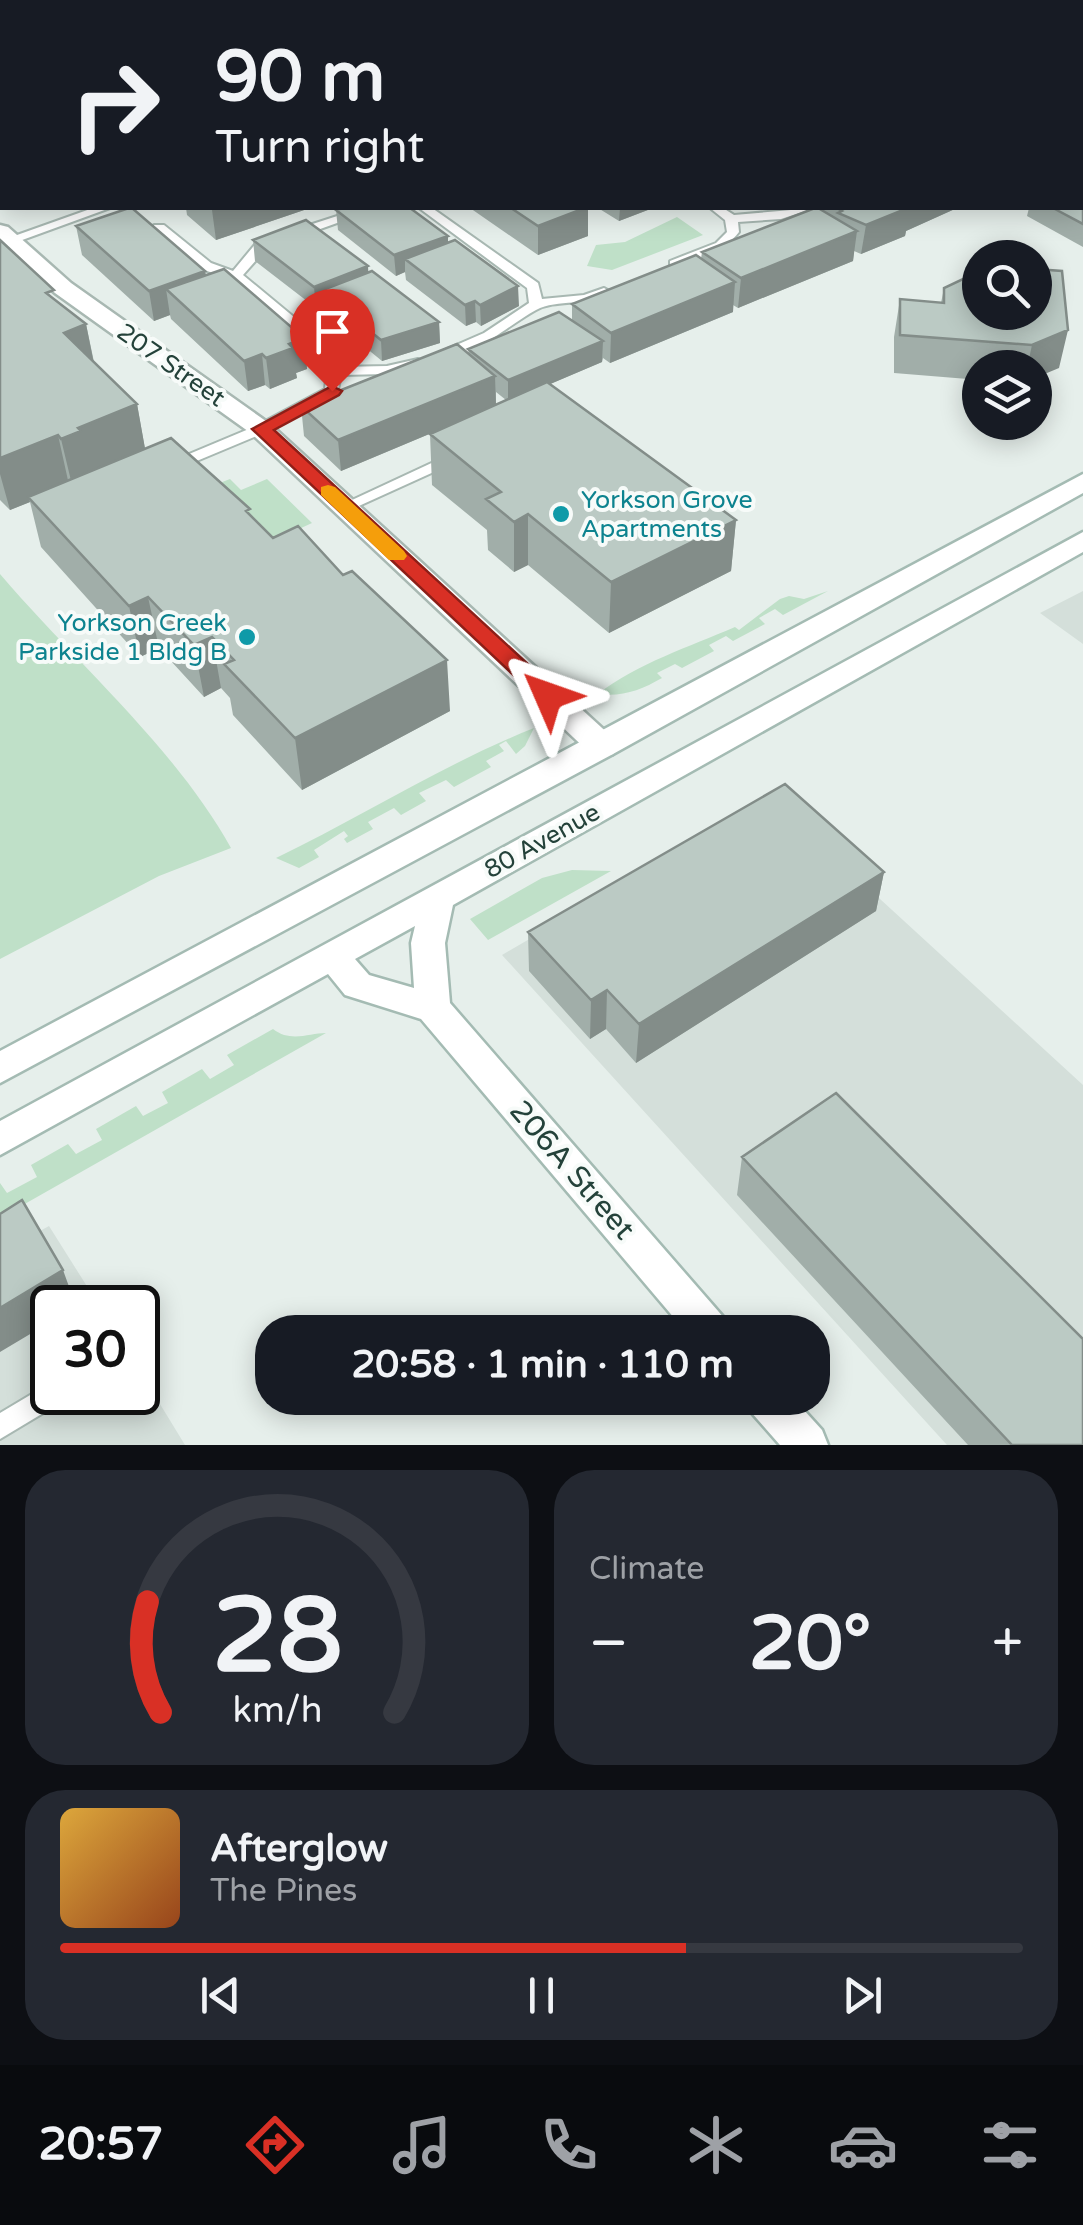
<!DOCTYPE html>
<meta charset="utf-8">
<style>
:root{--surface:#171b24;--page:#242831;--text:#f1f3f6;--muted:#9ea1a6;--line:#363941;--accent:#d93025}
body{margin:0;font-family:"Varela Round",sans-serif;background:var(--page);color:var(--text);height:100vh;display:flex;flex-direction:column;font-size:38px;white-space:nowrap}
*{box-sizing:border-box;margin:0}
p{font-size:32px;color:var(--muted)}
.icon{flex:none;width:55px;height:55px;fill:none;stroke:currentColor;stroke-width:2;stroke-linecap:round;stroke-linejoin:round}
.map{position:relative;height:1445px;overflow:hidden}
.details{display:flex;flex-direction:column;gap:25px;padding:25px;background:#0d0f14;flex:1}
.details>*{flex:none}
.hud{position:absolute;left:0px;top:0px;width:1085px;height:210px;box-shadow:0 5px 25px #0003;background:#171b24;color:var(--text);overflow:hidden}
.fabs{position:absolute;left:962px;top:240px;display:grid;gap:20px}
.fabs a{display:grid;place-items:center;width:90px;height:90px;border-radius:50%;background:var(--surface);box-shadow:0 5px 25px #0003;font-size:50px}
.speed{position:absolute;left:30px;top:1285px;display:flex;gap:20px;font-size:50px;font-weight:700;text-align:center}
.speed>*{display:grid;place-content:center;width:130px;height:130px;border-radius:50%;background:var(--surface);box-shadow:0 5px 25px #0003;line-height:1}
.speed .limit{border:5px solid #111;border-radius:15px;background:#fff;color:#111}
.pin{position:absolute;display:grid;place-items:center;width:85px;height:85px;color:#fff;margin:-102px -42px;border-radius:50% 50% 50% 0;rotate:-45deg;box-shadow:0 0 10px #0007}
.pin .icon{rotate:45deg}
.me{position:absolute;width:110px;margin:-55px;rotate:313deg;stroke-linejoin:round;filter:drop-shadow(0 0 8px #0008)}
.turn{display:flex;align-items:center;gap:35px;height:210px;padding:0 50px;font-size:45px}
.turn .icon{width:130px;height:130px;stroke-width:2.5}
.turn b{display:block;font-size:70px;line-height:85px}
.big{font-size:75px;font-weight:700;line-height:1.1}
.details .widget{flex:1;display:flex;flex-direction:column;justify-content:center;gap:15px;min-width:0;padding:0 35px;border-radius:40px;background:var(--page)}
.details .dial{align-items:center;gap:0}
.dial svg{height:260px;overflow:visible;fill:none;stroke:var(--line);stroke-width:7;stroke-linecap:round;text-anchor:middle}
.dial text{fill:var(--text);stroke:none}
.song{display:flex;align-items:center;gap:30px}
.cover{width:120px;height:120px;border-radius:15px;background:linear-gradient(135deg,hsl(40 70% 55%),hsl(20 70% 35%))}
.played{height:10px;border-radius:5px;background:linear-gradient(90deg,var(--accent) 65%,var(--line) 65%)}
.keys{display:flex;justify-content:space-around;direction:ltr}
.heat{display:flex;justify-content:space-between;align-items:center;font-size:55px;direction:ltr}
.details .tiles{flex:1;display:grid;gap:25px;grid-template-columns:1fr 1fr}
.widget:last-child{grid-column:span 2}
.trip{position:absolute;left:255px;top:1315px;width:575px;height:100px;border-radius:40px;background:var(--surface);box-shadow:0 5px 25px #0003;font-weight:700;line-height:100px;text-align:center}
.tab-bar{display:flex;height:160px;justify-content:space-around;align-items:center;background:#090b0e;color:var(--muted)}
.tab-bar .icon{width:70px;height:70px}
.tab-bar .current{color:var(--accent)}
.tab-bar b{font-size:45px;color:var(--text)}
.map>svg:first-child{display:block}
.built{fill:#d4dfda}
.green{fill:#bfe0c8}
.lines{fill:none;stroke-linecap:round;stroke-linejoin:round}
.lane-casing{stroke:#a8b8b2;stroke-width:4}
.street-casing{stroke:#a8b8b2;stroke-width:5}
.secondary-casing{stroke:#a4bbb3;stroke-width:5}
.lane{fill:#fff;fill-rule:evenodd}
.street{fill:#fff;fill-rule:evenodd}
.secondary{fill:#fff;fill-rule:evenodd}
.wall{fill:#a1aea9;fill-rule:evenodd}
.shaded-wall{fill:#838d89}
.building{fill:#bbcac4;stroke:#838d89;stroke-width:2.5}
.route{fill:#d93025;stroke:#8d1f18;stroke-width:2.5}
.slow{fill:#f59e0b}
.culture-dot{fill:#0f9aa8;stroke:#f7fbf9;stroke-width:4}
.labels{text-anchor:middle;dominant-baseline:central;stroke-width:8;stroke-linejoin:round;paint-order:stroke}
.street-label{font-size:25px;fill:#24423a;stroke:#f7fbf9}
.culture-label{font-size:25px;fill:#0d838f;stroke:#f7fbf9;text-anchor:start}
.near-street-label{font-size:30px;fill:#24423a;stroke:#f7fbf9}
</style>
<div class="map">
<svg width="1083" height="1445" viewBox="0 0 1083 1445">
<rect width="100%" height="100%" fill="#e6efeb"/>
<path class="built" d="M1083,591V644L1040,613Z
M784,811L1083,1085V1445H947L502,955L605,895Z
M49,1226L100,1307L52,1308V1392H138V1368L185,1445H0V1253Z"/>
<path class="green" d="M677,217L703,235L612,270L587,266L596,245L625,242Z
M230,479L241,490L267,479L312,523L299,529L315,543L277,561L207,488Z
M0,574C75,662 175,747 231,848L159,876L0,959Z
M828,591L783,615L775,609L759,618L765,624L733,641L726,636L709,645L714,651L682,668L675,664L657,673L662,678C641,690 623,697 598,694C638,663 689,647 735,627L739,630L780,599L789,596L804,599Z
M534,728L525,746L516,754L506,741L499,745L504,751L486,761L491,767L454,787L446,780L419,793L426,801L401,815L394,808L368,822L373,829L347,843L344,839L348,836L344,831L314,850L319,857L299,868L276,858C363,816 444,764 534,728Z
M572,870L611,871L488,940L470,919L542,878Z
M273,1029C291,1043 309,1033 326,1033L0,1218V1183L7,1193L37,1177L31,1165L68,1144L76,1154L102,1140L96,1129L136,1106L143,1116L168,1103L162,1092L202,1069L210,1079L234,1065L227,1055Z"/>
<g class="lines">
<defs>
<path id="lane" d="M1028,0H1043L1044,2H1030Z
M0,13H2V21H0Z
M1082,20H1083V26H1082Z
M93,208H110L14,243L9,244L3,240Z
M362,208H379L267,248L243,275L318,337L338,367L387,366L418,359L425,363L423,366L387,374L341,375L337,394L266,432L180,468H170L167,465L170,462L256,426L325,389L327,371L308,343L231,279L201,269L154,231V225H164L211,263L233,271L257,242Z
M419,208H432L538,283L542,299L584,295L604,288L611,292C588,308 558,298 536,310C508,325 470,361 438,359V353L484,333L529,303L527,288Z
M710,208H723L734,215L814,208L781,219L738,222L739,232C724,251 695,267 670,267V261L716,243L727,232L725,220Z
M453,453L460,458L458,461L350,510H340L337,507Z
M52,1382V1392H69L65,1400L0,1439V1413Z"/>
<path id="street" d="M0,225L8,227L71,283L270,424L613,738L617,746L613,754L602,757L591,754L252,434L55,293L0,244Z"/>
<path id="secondary" d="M767,0H789L790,2H769Z
M826,0H848L849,2H828Z
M1082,112H1083V125H1082Z
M1082,147H1083V159H1082Z
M1083,474V493L613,754L0,1083V1051Z
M1083,532V552L453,905L445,943L450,1003L725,1319L731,1332H686L421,1019L345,995L328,974L0,1155V1121ZM415,926L411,943L414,988L369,975L355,959Z
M745,1398H793L822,1430L828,1445H780L751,1412Z"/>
</defs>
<use href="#lane" class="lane-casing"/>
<use href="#street" class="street-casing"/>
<use href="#secondary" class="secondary-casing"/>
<use href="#lane" class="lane"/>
<use href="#street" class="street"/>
<use href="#secondary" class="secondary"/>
</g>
<path class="wall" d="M470,0H711V2H462Z
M915,0H1023L1029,2H920Z
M0,20L2,22V171L0,169Z
M1083,186V247L1027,216L1029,208H1082Z
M186,208H310L216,240L187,215Z
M470,208H588V236L538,255Z
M598,208H653L619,221Z
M822,208H957L906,231L905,236L861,254L854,251L853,261L738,308L733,305V312L610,363L603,358L602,362L550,384L736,520L731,571L609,633L528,565L514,572L488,550L487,530L432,485L430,434L446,427L341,471L304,436L301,406L469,354L468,349L572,321V304L701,259L702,252L822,210ZM496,392L506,400L496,405Z
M336,210L448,243L519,306L481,326L476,322L466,326L406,280L405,272L396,276L338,230Z
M76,226L205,271L206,275L304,338L307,369L296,373L297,378L270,389L265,385L248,391L171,319L170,315L154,321L82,255Z
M0,240L56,301L86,324L94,362L137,404L145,449L251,517L450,711L302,790L233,715L230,698L221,688L204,697L159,648L140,657L41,547L30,502L10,510L0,500Z
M253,240L368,266V273L439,322L440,343L382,361L322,312V306L316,308L255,261Z
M944,288L1035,312L1059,368H980V380L894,373V337L900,299L941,303Z
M884,872L876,911L636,1063L606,1029L590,1039L529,971L528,932Z
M742,1157L1083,1445H968L737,1195Z"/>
<path class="shaded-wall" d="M659,0H711V2H652Z
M220,208H310L216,240L212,210Z
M585,208H588V236L538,255V226Z
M620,208H653L619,221Z
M904,208H957L906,231L905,236L861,254L866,225Z
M857,231L853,261L738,308L741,278Z
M448,236V256L405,259V272L396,276L394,255Z
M368,266L369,286L320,291L322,306L316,308L314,287Z
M205,271L210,301L166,289L170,315L154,321L149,291Z
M735,282L733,312L610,363L611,333Z
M518,286L519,306L481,326L480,305Z
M475,301L476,322L466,326L465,305Z
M439,322L440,343L382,361L381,340Z
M86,324L96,374L64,333Z
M1068,330L1059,368L1035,378V368H1027L1032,345Z
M304,338L307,369L296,373L297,378L270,389L266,358L289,344Z
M603,341L602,362L508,402V380Z
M262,354L265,385L248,391L244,361Z
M495,376L496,406L341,471L338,440Z
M137,404L146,454L73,489L61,439L78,428Z
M58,435L69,485L28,497L30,502L10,510L0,474V458Z
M528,514V565L514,572V522Z
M736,520L731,571L609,633L611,582Z
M148,597L159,648L140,657L129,606Z
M212,637L221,688L204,697L194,645Z
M447,660L450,711L302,790L295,738Z
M884,872L876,911L636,1063L639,1024Z
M607,990L606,1029L590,1039L591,1000Z
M63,1270L76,1306L74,1308H52V1321L0,1352V1308Z"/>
<path class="building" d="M52,0H123L127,2H56Z
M470,0H593L597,2H462Z
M638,0H659L652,2H643Z
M978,0H1023L1029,2H972Z
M0,20L2,22V138L0,139Z
M1082,185L1083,186V224L1053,208H1082Z
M129,208H132L205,271L149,291L76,226Z
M343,208H410L448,236L394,255L336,210Z
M511,208H585L538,226Z
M815,208H818L857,231L741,278L702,252Z
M837,208H908L866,225L838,213L842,211Z
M306,220L368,266L314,287L253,240Z
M0,240L54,290L46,293L86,324L64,333L137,404L78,428L81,431L61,439L58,435L0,458Z
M455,240L518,286L480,305L475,301L465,305L405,259Z
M696,255L735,282L611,333L572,304Z
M224,269L304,338L289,344L293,348L266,358L262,354L244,361L166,289Z
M1035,269L1062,271L1068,330L1032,345L900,335V299L944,303V288L963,279L980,280V312H1035Z
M372,271L439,322L381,340L320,291Z
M559,312L603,341L508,380L468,349Z
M457,344L495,376L338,440L301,406Z
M547,382L736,520L611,582L528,514L514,522L486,499L501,492L430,434Z
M171,438L250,509L246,511L273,538L298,526L343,575L352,571L447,660L295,738L224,664L234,660L212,637L194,645L148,597L129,606L28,497Z
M785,784L884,872L639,1024L607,990L591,1000L528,932Z
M836,1093L1083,1339V1445H1012L742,1157Z
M22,1200L63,1270L0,1308V1214Z"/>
<path class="route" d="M332,386L342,391L339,395L274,430L556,690L560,696L556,701H541L252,429Z"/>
<path class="slow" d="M328,485L335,487L404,551L407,556L404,560H389L321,495V487Z"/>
<g class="culture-dot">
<circle cx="561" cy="514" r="10"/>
<circle cx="247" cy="637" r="10"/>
</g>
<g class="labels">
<g class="street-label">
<text transform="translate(171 365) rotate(35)">207 Street</text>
<text transform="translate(542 841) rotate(-29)">80 Avenue</text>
</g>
<g class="culture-label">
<text x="581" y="500">Yorkson Grove<tspan x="581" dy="29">Apartments</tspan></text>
<text x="227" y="623" text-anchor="end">Yorkson Creek<tspan x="227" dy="29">Parkside 1 Bldg B</tspan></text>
</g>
<g class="near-street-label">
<text transform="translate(572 1170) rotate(49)">206A Street</text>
</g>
</g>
</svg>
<div class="fabs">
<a><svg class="icon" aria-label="search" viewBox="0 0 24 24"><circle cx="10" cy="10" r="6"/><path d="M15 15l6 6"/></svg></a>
<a><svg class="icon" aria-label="layers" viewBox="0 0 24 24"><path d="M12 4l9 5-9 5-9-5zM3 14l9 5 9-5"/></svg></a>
</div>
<div class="speed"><div class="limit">30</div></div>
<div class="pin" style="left:332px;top:391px;background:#d93025"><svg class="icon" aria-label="arrive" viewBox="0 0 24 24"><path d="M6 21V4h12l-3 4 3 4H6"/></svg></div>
<svg class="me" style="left:548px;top:696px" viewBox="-20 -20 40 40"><path d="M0-17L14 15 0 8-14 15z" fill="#d93025" stroke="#fff" stroke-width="4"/></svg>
<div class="trip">20:58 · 1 min · 110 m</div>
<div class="hud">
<div class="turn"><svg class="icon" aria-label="right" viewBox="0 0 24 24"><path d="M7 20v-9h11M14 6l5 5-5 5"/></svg><div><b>90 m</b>Turn right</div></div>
</div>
</div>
<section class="details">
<div class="tiles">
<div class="widget dial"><svg viewBox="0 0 100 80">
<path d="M14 69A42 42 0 1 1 86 69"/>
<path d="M14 69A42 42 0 0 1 10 35" stroke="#d93025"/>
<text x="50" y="56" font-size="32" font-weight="700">28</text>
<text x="50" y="72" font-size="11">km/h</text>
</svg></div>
<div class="widget"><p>Climate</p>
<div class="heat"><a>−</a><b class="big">20°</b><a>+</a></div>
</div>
<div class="widget">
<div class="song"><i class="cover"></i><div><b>Afterglow</b><p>The Pines</p></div></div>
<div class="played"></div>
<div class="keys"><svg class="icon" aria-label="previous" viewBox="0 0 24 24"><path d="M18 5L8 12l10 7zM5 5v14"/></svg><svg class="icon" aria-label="pause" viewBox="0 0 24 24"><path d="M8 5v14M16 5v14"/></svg><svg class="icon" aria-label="next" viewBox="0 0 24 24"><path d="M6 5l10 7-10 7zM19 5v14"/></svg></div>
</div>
</div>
</section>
<nav class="tab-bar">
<b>20:57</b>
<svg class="icon current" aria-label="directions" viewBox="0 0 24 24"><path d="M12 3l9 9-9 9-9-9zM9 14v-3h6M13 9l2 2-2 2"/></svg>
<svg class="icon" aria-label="music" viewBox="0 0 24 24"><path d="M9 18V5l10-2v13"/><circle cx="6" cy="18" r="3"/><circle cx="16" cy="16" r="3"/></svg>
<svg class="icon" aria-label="phone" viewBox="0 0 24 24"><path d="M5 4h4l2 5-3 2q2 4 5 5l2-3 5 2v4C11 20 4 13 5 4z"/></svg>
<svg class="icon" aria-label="climate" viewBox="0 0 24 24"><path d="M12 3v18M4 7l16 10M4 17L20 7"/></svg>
<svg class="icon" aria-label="car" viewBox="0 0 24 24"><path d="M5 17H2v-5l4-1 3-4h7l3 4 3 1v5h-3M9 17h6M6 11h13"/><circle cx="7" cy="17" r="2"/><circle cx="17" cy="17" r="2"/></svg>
<svg class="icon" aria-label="filters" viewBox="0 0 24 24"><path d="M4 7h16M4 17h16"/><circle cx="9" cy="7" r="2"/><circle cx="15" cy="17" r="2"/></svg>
</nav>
